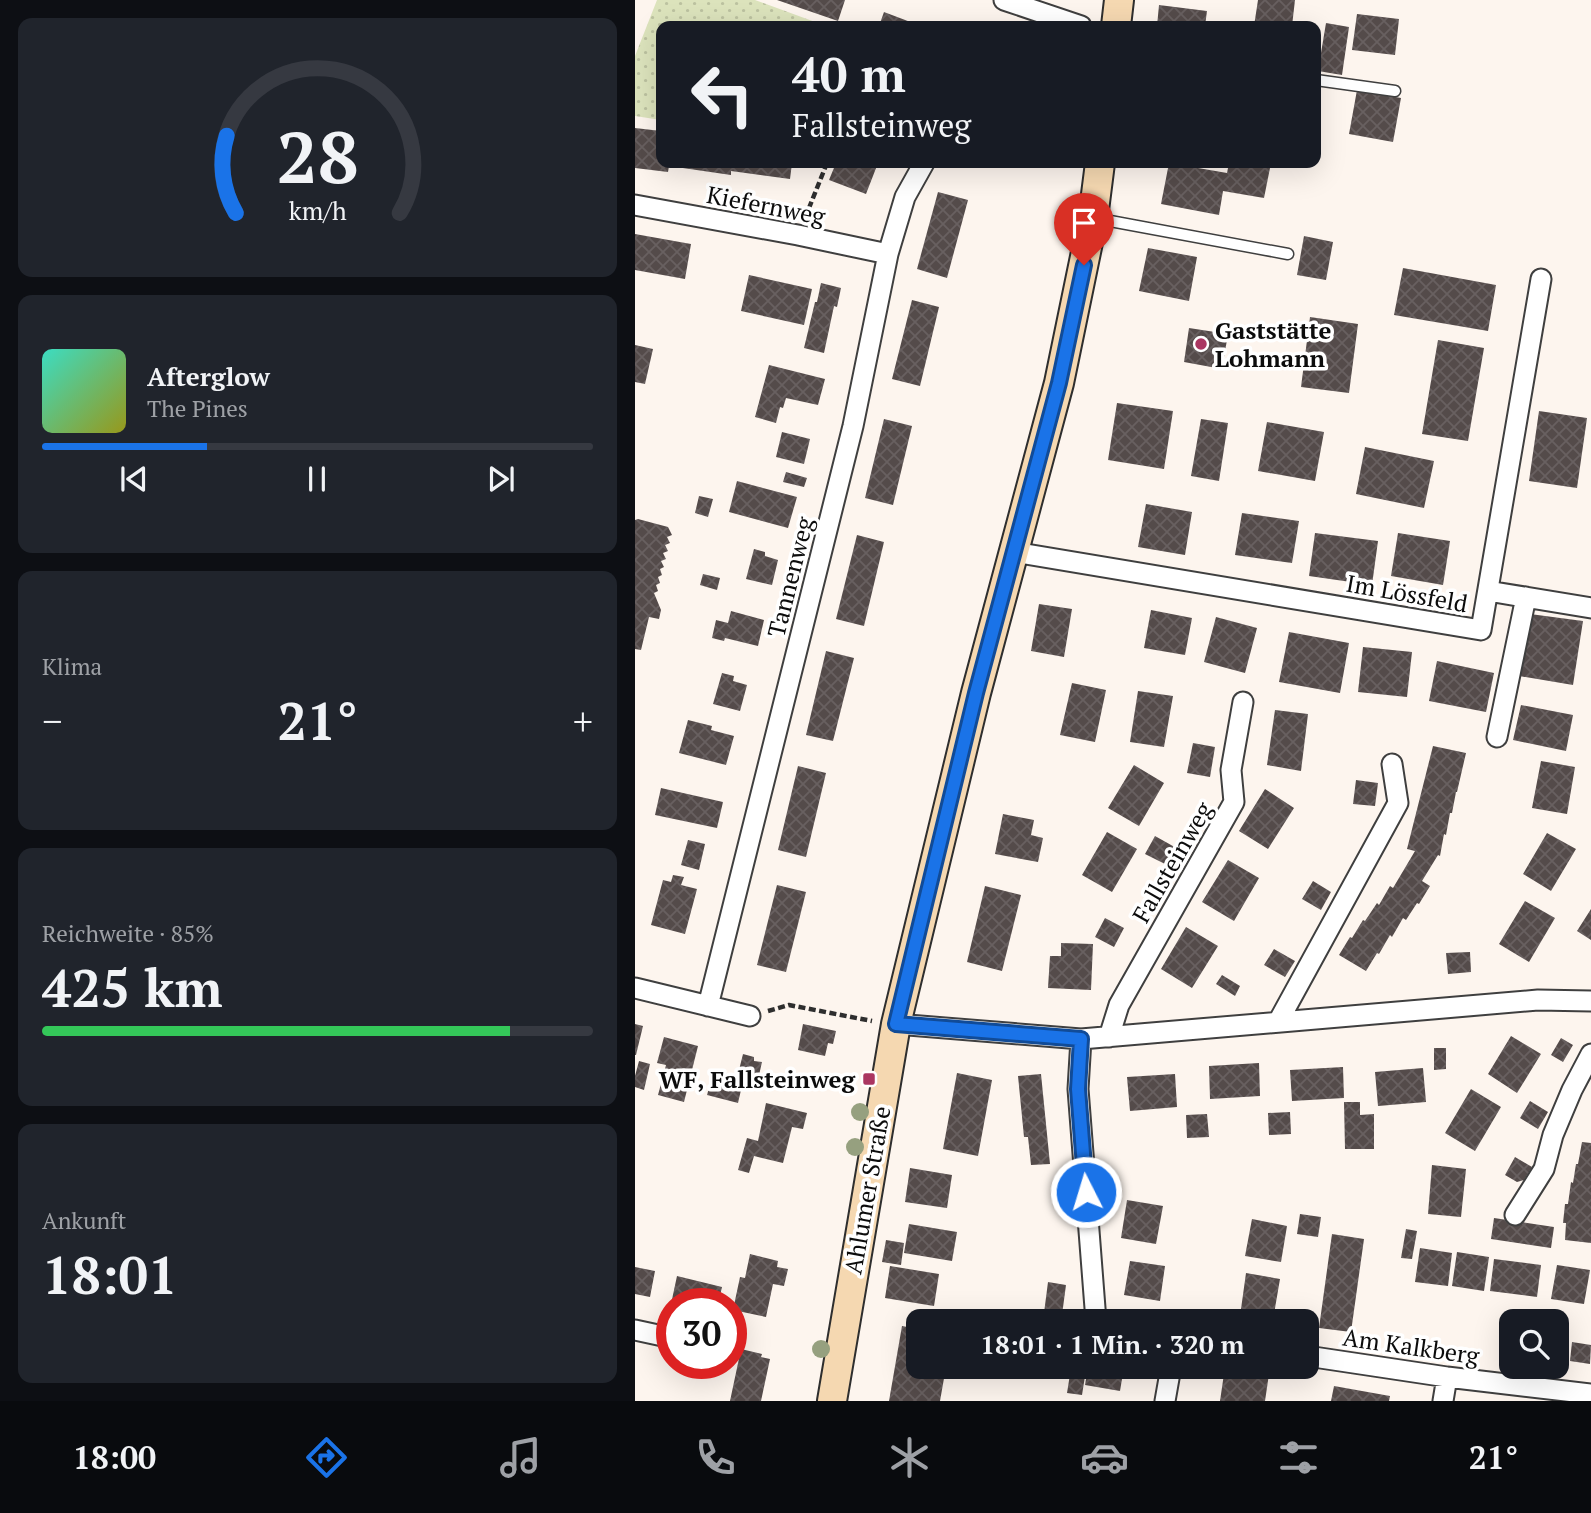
<!DOCTYPE html>
<html lang="de">
<meta charset="utf-8">
<style>
:root{--surface:#171b24;--page:#20242c;--text:#f1f3f6;--muted:#9ea1a6;--line:#363941;--accent:#1a73e8}
body{margin:0;font-family:"PT Serif",serif;background:var(--page);color:var(--text);height:100vh;display:flex;flex-direction:column;font-size:26px;white-space:nowrap}
*{box-sizing:border-box;margin:0}
p{font-size:23px;color:var(--muted)}
.icon{flex:none;width:38px;height:38px;fill:none;stroke:currentColor;stroke-width:2;stroke-linecap:round;stroke-linejoin:round}
.map{position:relative;flex:1;overflow:hidden}
.details{display:flex;flex-direction:column;gap:18px;padding:18px;background:#0d0f14;width:635px}
.details>*{flex:none}
.hud{position:absolute;left:21px;top:21px;width:665px;height:147px;border-radius:14px;box-shadow:0 7px 28px #0002;background:#171b24;color:var(--text);overflow:hidden}
.tools{position:absolute;left:864px;top:1309px;display:grid;gap:14px}
.tools a{display:grid;place-items:center;width:70px;height:70px;border-radius:14px;background:var(--surface);box-shadow:0 7px 28px #0002;font-size:35px}
.speed{position:absolute;left:21px;top:1288px;display:flex;gap:14px;font-size:35px;font-weight:700;text-align:center}
.speed>*{display:grid;place-content:center;width:91px;height:91px;border-radius:50%;background:var(--surface);box-shadow:0 7px 28px #0002;line-height:1}
.speed .limit{border:10px solid #d22;background:#fff;color:#111}
.pin{position:absolute;display:grid;place-items:center;width:60px;height:60px;color:#fff;margin:-72px -30px;border-radius:50% 50% 50% 0;rotate:-45deg;box-shadow:0 0 7px #0007}
.pin .icon{rotate:45deg}
.me{position:absolute;width:77px;margin:-38px;rotate:355deg;stroke-linejoin:round;filter:drop-shadow(0 0 5px #0008)}
.turn{display:flex;align-items:center;gap:24px;height:147px;padding:0 21px;font-size:32px}
.turn .icon{width:91px;height:91px;stroke-width:2.5}
.turn b{display:block;font-size:49px;line-height:60px}
.big{font-size:52px;font-weight:700;line-height:1.1}
.details .card{flex:1;display:flex;flex-direction:column;justify-content:center;gap:10px;min-width:0;padding:0 24px;border-radius:14px;background:var(--page)}
.details .dial{align-items:center;gap:0}
.dial svg{height:182px;overflow:visible;fill:none;stroke:var(--line);stroke-width:7;stroke-linecap:round;text-anchor:middle}
.dial text{fill:var(--text);stroke:none}
.song{display:flex;align-items:center;gap:21px}
.cover{width:84px;height:84px;border-radius:10px;background:linear-gradient(135deg,hsl(170 70% 55%),hsl(60 70% 35%))}
.played{height:7px;border-radius:4px;background:linear-gradient(90deg,var(--accent) 30%,var(--line) 30%)}
.keys{display:flex;justify-content:space-around;direction:ltr}
.heat{display:flex;justify-content:space-between;align-items:center;font-size:38px;direction:ltr}
.charge{height:10px;border-radius:5px;background:linear-gradient(90deg,#34c759 85%,var(--line) 0)}
.trip{position:absolute;left:271px;top:1309px;width:413px;height:70px;border-radius:14px;background:var(--surface);box-shadow:0 7px 28px #0002;font-weight:700;line-height:70px;text-align:center}
.tab-bar{display:flex;height:112px;justify-content:space-around;align-items:center;background:#090b0e;color:var(--muted)}
.tab-bar .icon{width:49px;height:49px}
.tab-bar .selected{color:var(--accent)}
.tab-bar b{font-size:32px;color:var(--text)}
main{display:flex;flex:1;min-height:0}
.map>svg:first-child{display:block}
.grass{fill:url(#grass-dots)}
.building{fill:url(#building-cross-hatch)}
.lines{fill:none;stroke-linecap:round;stroke-linejoin:round}
.lane-casing{stroke:#3f3f3f;stroke-width:13}
.street-casing{stroke:#3f3f3f;stroke-width:23}
.secondary-casing{stroke:#2e2e2e;stroke-width:32}
.path{stroke:#2e2e2e;stroke-width:4.5;stroke-dasharray:7 3.5;stroke-linecap:butt}
.lane{stroke:#fff;stroke-width:10}
.street{stroke:#fff;stroke-width:19}
.secondary{stroke:#f5d8b1;stroke-width:28}
.tree{fill:#96a07f}
.route-casing{stroke:#114b97;stroke-width:18}
.route{stroke:#1a73e8;stroke-width:12}
.poi-dot{fill:#aa3661;stroke:#fff;stroke-width:2.5}
.labels{text-anchor:middle;dominant-baseline:central;stroke-width:7;stroke-linejoin:round;paint-order:stroke}
.street-label{font-size:24px;fill:#0c0c0c;stroke:#fff}
.poi-label{font-size:24px;font-weight:bold;fill:#0c0c0c;stroke:#fff;text-anchor:start}
</style>
<main>
<section class="details">
<div class="card dial"><svg viewBox="0 0 100 80">
<path d="M14 69A42 42 0 1 1 86 69"/>
<path d="M14 69A42 42 0 0 1 10 35" stroke="#1a73e8"/>
<text x="50" y="56" font-size="32" font-weight="700">28</text>
<text x="50" y="72" font-size="11">km/h</text>
</svg></div>
<div class="card">
<div class="song"><i class="cover"></i><div><b>Afterglow</b><p>The Pines</p></div></div>
<div class="played"></div>
<div class="keys"><svg class="icon" aria-label="previous" viewBox="0 0 24 24"><path d="M18 5L8 12l10 7zM5 5v14"/></svg><svg class="icon" aria-label="pause" viewBox="0 0 24 24"><path d="M8 5v14M16 5v14"/></svg><svg class="icon" aria-label="next" viewBox="0 0 24 24"><path d="M6 5l10 7-10 7zM19 5v14"/></svg></div>
</div>
<div class="card"><p>Klima</p>
<div class="heat"><a>−</a><b class="big">21°</b><a>+</a></div>
</div>
<div class="card"><p>Reichweite · 85%</p><b class="big">425 km</b><div class="charge"></div></div>
<div class="card"><p>Ankunft</p><b class="big">18:01</b></div>
</section>
<div class="map">
<svg width="956" height="1401" viewBox="0 0 956 1401">
<defs>
<pattern id="grass-dots" width="8" height="8" patternUnits="userSpaceOnUse" patternTransform="scale(1.75)"><rect width="8" height="8" fill="#dce3bc"/><path d="M2 2h.1M6 6h.1" fill="none" stroke="#bcc2a0" stroke-width="1.8" stroke-linecap="round"/></pattern>
<pattern id="building-cross-hatch" width="8" height="8" patternUnits="userSpaceOnUse" patternTransform="scale(1.75)"><rect width="8" height="8" fill="#544b4a"/><path d="M0 0l8 8M0 8l8-8" fill="none" stroke="#686060"/></pattern>
</defs>
<rect width="100%" height="100%" fill="#fdf5ee"/>
<path class="grass" d="M22,0H120L191,26H26V120L0,116V56Z"/>
<path class="building" d="M142,0H210L203,21Z
M623,0H660L657,26H619Z
M524,5L572,11L570,26H522Z
M249,12L286,26H244Z
M722,14L764,19L760,55L717,50Z
M691,23L714,27L707,75L683,71Z
M722,90L766,98L758,142L714,134Z
M0,128L26,131V163H157L155,179L96,171V175L34,166L33,172L0,168Z
M201,163H243L231,194L194,180Z
M534,163L592,173L594,163H636L629,198L588,191L584,215L526,204Z
M303,192L333,200L312,278L282,269Z
M0,234L56,244L50,279L0,270Z
M669,236L698,242L691,280L662,275Z
M513,248L562,257L554,301L504,291Z
M768,268L861,285L853,331L759,315Z
M114,275L177,289L169,325L106,311Z
M186,283L206,288L202,307L199,306L189,353L169,348L180,302H182Z
M277,300L304,307L285,386L257,379Z
M675,317L723,324L714,393L666,387Z
M554,328L593,334L587,369L549,362Z
M803,340L849,348L833,441L787,434Z
M0,345L18,349L10,384L0,382Z
M134,365L190,379L183,405L151,398L148,408L145,407L141,423L120,417Z
M482,403L538,411L529,469L473,460Z
M904,411L952,418L942,488L894,481Z
M249,419L277,426L258,505L230,498Z
M566,419L593,423L584,481L556,476Z
M632,422L689,432L680,481L623,471Z
M147,432L175,439L169,464L141,457Z
M730,447L799,461L789,508L721,494Z
M151,472L172,478L169,487L148,482Z
M102,481L162,497L153,528L94,512Z
M64,496L78,499L73,517L60,513Z
M511,504L557,512L550,555L503,547Z
M607,513L664,521L657,563L600,555Z
M3,519L33,527L37,535L32,537L35,543L30,545L33,551L28,553L31,559L26,561L29,567L25,569L27,575L23,577L25,583L21,585L23,591L19,593L26,610L24,619L14,617L6,650L0,649V520Z
M680,533L743,541L737,585L674,576Z
M763,533L815,541L808,585L756,576Z
M222,535L249,542L229,626L201,619Z
M119,549L130,552V556L143,560L137,585L111,579Z
M68,574L85,578L82,590L65,585Z
M404,604L437,609L429,657L396,651Z
M516,610L557,618L550,655L509,648Z
M96,611L129,620L123,646L90,638L89,641L77,638L81,620L93,623Z
M895,614L948,621L938,685L884,676Z
M581,617L622,628L610,673L569,662Z
M654,632L714,643L705,693L644,682Z
M728,647L777,652L772,697L723,692Z
M191,651L219,658L198,741L171,735Z
M802,661L859,673L851,712L794,701Z
M87,673L99,676L98,681L112,685L105,711L78,704Z
M437,683L471,690L460,742L425,735Z
M503,691L538,696L529,747L495,742Z
M886,705L938,715L931,751L878,740Z
M640,710L673,714L666,771L632,765Z
M53,720L77,726L76,730L99,736L91,765L44,753Z
M558,743L580,747L575,777L552,773Z
M798,746L831,753L822,792H821L817,813H815L811,835L809,834L805,856L803,855L787,881L795,886L784,904L782,903L771,920L768,918L757,937L755,935L744,954L742,953L731,971L704,955L715,937L717,938L728,920L730,921L742,903L744,905L755,886L758,888L780,851L772,849Z
M906,761L940,767L932,814L897,808Z
M499,765L529,783L504,826L473,808Z
M163,766L191,773L171,857L143,850Z
M721,780L743,783L740,806L718,804Z
M26,788L88,802L82,828L20,815Z
M630,789L659,808L633,849L604,831Z
M368,814L399,820L396,835L408,838L403,862L360,854Z
M472,832L502,849L477,892L447,875Z
M912,833L941,849L916,891L888,874Z
M520,836L545,850L536,867L510,854Z
M53,840L70,844L64,870L46,865Z
M593,860L624,878L599,921L567,902Z
M38,875L49,877L46,885L62,889L50,934L16,925L28,880L36,882Z
M678,881L696,892L686,910L667,899Z
M142,885L171,892L151,972L122,965Z
M350,886L386,895L367,971L332,962Z
M890,901L920,918L894,962L864,944Z
M956,909V940L942,931Z
M470,918L489,928L479,947L460,937Z
M551,927L583,946L557,988L526,969Z
M426,943L458,944L456,990L413,988L415,956H426Z
M639,949L660,961L650,977L629,965Z
M835,952L836,972L813,974L811,953Z
M587,975L605,986L600,996L581,984Z
M0,1024L8,1026L1,1055H0Z
M168,1024L201,1031L198,1044L193,1043L190,1056L163,1050Z
M876,1036L906,1054L882,1093L853,1074Z
M29,1037L63,1046L49,1102L23,1095L31,1065L22,1063Z
M926,1038L938,1045L928,1062L916,1055Z
M799,1048H811V1069L799,1070Z
M108,1054L119,1057V1061L127,1062L122,1084L113,1082L116,1073L104,1070Z
M4,1061L15,1064L9,1090L0,1087V1076Z
M624,1063L625,1096L575,1099L574,1066Z
M708,1067L709,1098L657,1101L655,1070Z
M788,1068L791,1102L743,1106L740,1072Z
M79,1070L109,1077L103,1103L72,1095Z
M322,1073L357,1080L343,1156L308,1149Z
M406,1074L415,1164L396,1165L393,1137H389L383,1076Z
M540,1074L542,1107L495,1111L492,1077Z
M836,1089L866,1107L840,1151L810,1133Z
M895,1101L913,1112L903,1129L885,1118Z
M709,1102H725V1115L739,1114V1149H710Z
M131,1103L172,1113L168,1129L157,1127L148,1163L119,1156L114,1173L103,1170L112,1138L123,1141Z
M655,1112L656,1134L634,1135L633,1113Z
M572,1114L574,1137L552,1138L551,1115Z
M947,1142L956,1143V1243L930,1240L931,1223H928L930,1204H933L936,1182L938,1183L941,1164H943Z
M880,1157L897,1167L889,1180L882,1182L870,1175Z
M797,1165L831,1169L826,1217L793,1214Z
M275,1168L317,1175L312,1208L270,1202Z
M492,1200L528,1206L521,1244L486,1238Z
M665,1214L686,1217L683,1237L662,1234Z
M859,1218L919,1227L916,1248L856,1239Z
M617,1219L652,1226L646,1262L610,1256Z
M274,1224L322,1232L317,1261L269,1253Z
M771,1229L782,1231L777,1259L766,1258Z
M697,1234L729,1239L716,1332L684,1328Z
M251,1240L269,1243L266,1265L247,1262Z
M785,1248L817,1253L813,1286L780,1282Z
M822,1252L854,1257L849,1291L817,1286Z
M115,1254L143,1261L142,1267L153,1269L149,1286L138,1284L131,1317L98,1310L105,1277L110,1278Z
M859,1259L906,1265L902,1297L855,1291Z
M495,1261L530,1266L525,1301L489,1295Z
M922,1265L955,1270L949,1304L916,1299Z
M255,1266L304,1274L299,1306L250,1298Z
M0,1267L20,1271L15,1297L0,1294Z
M611,1273L645,1279L639,1314L606,1309Z
M42,1276L87,1287L83,1304H36Z
M413,1282L431,1285L427,1315L409,1313Z
M267,1326L284,1329V1367H311L305,1401H254Z
M937,1342L956,1345L955,1364L935,1361Z
M106,1349L127,1354L126,1357L135,1359L126,1401H95Z
M372,1367H408L406,1377L372,1372Z
M453,1367H489L485,1391L450,1385Z
M590,1367L634,1374L630,1401H585Z
M436,1368L451,1370L447,1395L432,1393Z
M699,1386L755,1396L754,1401H696Z"/>
<g class="lines">
<defs>
<path id="lane" d="M681,80L760,91
M459,218L653,254"/>
<path id="street" d="M369,0L446,26
M0,205L163,235L253,254
M379,552L846,630L906,279
M853,591L956,608
M862,737L891,597
M0,988L115,1016
M73,1006L218,426L253,254L270,197L289,163
M643,1022L763,803L757,764
M261,1024L446,1039L903,1000L956,1001
M474,1037L484,1005L599,802L596,770L608,702
M446,1039L443,1089L461,1321
M880,1215L909,1169L918,1135L937,1090L956,1054
M0,1330L37,1338
M672,1356L812,1377L956,1394
M530,1401L536,1367
M808,1401L812,1377"/>
<path id="secondary" d="M481,26L484,0
M197,1401L261,1024L341,693L424,383L458,218L465,163"/>
</defs>
<use href="#lane" class="lane-casing"/>
<use href="#street" class="street-casing"/>
<use href="#secondary" class="secondary-casing"/>
<path class="path" d="M170,218L192,163
M133,1011L154,1005L237,1021"/>
<use href="#lane" class="lane"/>
<use href="#street" class="street"/>
<use href="#secondary" class="secondary"/>
</g>
<g class="tree">
<circle cx="225" cy="1112" r="9"/>
<circle cx="220" cy="1147" r="9"/>
<circle cx="186" cy="1349" r="9"/>
</g>
<g class="lines">
<defs>
<path id="route" d="M449,265L424,383L341,693L261,1024L446,1039L443,1089L451,1192"/>
</defs>
<use href="#route" class="route-casing"/>
<use href="#route" class="route"/>
</g>
<g class="poi-dot">
<circle cx="566" cy="344" r="7"/>
<rect x="227" y="1072" width="14" height="14" rx="3.5"/>
</g>
<g class="labels">
<g class="street-label">
<text transform="translate(131 205) rotate(11)">Kiefernweg</text>
<text transform="translate(155 577) rotate(-76)">Tannenweg</text>
<text transform="translate(772 593) rotate(10)">Im Lössfeld</text>
<text transform="translate(537 862) rotate(-60)">Fallsteinweg</text>
<text transform="translate(232 1190) rotate(-80)">Ahlumer Straße</text>
<text transform="translate(776 1346) rotate(8)">Am Kalkberg</text>
</g>
<g class="poi-label">
<text x="580" y="330">Gaststätte<tspan x="580" dy="28">Lohmann</tspan></text>
<text x="220" y="1079" text-anchor="end">WF, Fallsteinweg</text>
</g>
</g>
</svg>
<div class="tools">
<a><svg class="icon" aria-label="search" viewBox="0 0 24 24"><circle cx="10" cy="10" r="6"/><path d="M15 15l6 6"/></svg></a>
</div>
<div class="speed"><div class="limit">30</div></div>
<div class="pin" style="left:449px;top:265px;background:#d93025"><svg class="icon" aria-label="arrive" viewBox="0 0 24 24"><path d="M6 21V4h12l-3 4 3 4H6"/></svg></div>
<svg class="me" style="left:451px;top:1192px" viewBox="-20 -20 40 40"><circle r="17" fill="#1a73e8" stroke="#fff" stroke-width="3"/><path d="M0-11L8 9 0 5-8 9z" fill="#fff"/></svg>
<div class="trip">18:01 · 1 Min. · 320 m</div>
<div class="hud">
<div class="turn"><svg class="icon" aria-label="left" viewBox="0 0 24 24"><path d="M17 20v-9H6M10 6l-5 5 5 5"/></svg><div><b>40 m</b>Fallsteinweg</div></div>
</div>
</div>
</main>
<nav class="tab-bar">
<b>18:00</b>
<svg class="icon selected" aria-label="directions" viewBox="0 0 24 24"><path d="M12 3l9 9-9 9-9-9zM9 14v-3h6M13 9l2 2-2 2"/></svg>
<svg class="icon" aria-label="music" viewBox="0 0 24 24"><path d="M9 18V5l10-2v13"/><circle cx="6" cy="18" r="3"/><circle cx="16" cy="16" r="3"/></svg>
<svg class="icon" aria-label="phone" viewBox="0 0 24 24"><path d="M5 4h4l2 5-3 2q2 4 5 5l2-3 5 2v4C11 20 4 13 5 4z"/></svg>
<svg class="icon" aria-label="climate" viewBox="0 0 24 24"><path d="M12 3v18M4 7l16 10M4 17L20 7"/></svg>
<svg class="icon" aria-label="car" viewBox="0 0 24 24"><path d="M5 17H2v-5l4-1 3-4h7l3 4 3 1v5h-3M9 17h6M6 11h13"/><circle cx="7" cy="17" r="2"/><circle cx="17" cy="17" r="2"/></svg>
<svg class="icon" aria-label="filters" viewBox="0 0 24 24"><path d="M4 7h16M4 17h16"/><circle cx="9" cy="7" r="2"/><circle cx="15" cy="17" r="2"/></svg>
<b>21°</b>
</nav>
